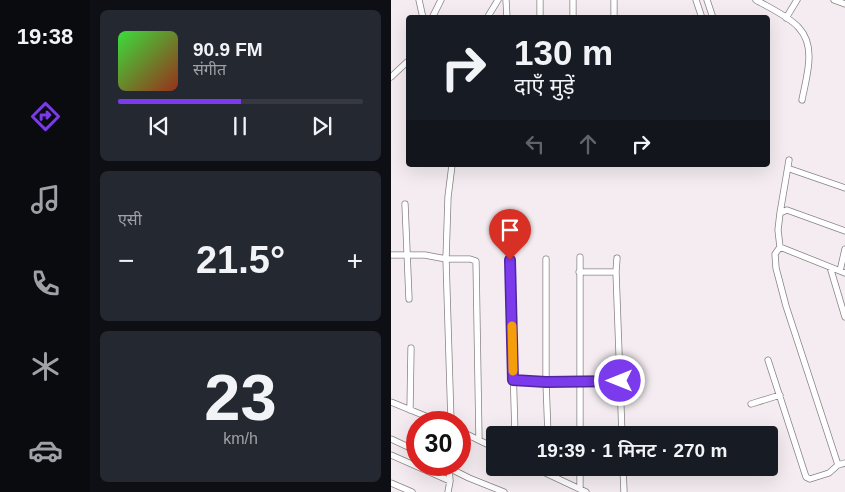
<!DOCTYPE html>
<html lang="hi">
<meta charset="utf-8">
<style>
:root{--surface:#171b24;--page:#242831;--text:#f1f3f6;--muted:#9ea1a6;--line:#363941;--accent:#7c3aed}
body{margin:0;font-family:Helvetica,"Noto Sans Devanagari",sans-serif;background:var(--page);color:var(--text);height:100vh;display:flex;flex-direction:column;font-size:19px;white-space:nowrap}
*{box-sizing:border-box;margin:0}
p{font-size:16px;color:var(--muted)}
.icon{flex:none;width:28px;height:28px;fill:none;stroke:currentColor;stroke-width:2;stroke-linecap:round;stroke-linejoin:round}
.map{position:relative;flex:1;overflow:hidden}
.panel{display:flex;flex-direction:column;gap:10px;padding:10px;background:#0d0f14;width:301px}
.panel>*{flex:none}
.top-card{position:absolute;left:15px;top:15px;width:364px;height:152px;border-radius:5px;box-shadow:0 5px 20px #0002;background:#171b24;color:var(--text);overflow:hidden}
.speed{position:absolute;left:15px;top:411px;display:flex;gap:10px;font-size:25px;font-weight:700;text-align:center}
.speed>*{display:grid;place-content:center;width:65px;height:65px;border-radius:50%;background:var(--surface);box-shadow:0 5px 20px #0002;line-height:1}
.speed .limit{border:8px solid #d22;background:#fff;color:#111}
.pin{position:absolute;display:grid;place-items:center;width:42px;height:42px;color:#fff;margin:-51px -21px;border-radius:50% 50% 50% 0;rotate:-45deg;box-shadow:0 0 5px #0007}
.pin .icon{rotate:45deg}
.me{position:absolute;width:55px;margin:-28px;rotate:270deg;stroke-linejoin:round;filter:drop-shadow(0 0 4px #0008)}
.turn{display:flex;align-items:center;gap:18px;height:105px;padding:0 25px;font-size:22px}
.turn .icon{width:65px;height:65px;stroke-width:2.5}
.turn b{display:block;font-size:35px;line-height:42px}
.lanes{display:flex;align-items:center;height:48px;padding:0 25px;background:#0003;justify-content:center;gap:25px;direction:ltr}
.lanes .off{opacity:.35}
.big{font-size:38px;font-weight:600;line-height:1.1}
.panel .widget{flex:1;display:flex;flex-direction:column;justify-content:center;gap:8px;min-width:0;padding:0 18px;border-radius:8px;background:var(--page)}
.panel .dial{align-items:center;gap:0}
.dial b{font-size:65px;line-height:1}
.song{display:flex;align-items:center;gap:15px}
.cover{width:60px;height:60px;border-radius:8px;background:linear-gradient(135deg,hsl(120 70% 55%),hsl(10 70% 35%))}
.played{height:5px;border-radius:2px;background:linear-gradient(90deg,var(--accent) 50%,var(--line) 50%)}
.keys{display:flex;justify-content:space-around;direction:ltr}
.heat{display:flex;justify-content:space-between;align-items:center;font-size:28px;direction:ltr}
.trip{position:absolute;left:95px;top:426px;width:292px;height:50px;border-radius:5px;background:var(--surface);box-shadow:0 5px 20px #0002;font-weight:600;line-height:50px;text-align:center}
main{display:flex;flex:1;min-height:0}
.tabs{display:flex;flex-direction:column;width:90px;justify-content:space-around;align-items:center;background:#090b0e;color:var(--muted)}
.tabs .icon{width:35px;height:35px}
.tabs .selected{color:var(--accent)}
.tabs b{font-size:22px;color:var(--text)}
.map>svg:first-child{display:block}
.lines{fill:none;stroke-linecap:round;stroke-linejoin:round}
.minor-casing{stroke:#888285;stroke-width:7}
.minor{stroke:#fff;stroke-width:5.5}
.route-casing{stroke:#51269a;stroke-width:12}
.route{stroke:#7c3aed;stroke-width:9}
.slow{stroke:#f59e0b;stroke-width:9}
</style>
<main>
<nav class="tabs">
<b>19:38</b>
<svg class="icon selected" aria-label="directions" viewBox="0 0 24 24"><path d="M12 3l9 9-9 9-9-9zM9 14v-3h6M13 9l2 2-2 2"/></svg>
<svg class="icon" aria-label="music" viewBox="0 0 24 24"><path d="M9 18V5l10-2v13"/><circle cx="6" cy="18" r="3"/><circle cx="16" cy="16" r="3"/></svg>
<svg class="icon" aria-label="phone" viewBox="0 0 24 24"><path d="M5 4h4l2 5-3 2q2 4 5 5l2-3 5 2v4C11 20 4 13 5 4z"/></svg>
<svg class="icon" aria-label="climate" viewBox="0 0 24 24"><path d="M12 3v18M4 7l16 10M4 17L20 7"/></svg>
<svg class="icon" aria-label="car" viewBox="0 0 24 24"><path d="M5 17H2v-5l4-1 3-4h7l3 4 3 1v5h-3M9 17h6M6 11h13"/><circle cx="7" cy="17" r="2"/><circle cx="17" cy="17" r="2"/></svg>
</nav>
<section class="panel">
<div class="widget">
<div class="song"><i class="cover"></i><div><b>90.9 FM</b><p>संगीत</p></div></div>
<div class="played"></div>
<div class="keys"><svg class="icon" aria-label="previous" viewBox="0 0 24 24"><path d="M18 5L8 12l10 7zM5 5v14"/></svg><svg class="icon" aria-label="pause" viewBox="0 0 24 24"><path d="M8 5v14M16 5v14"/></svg><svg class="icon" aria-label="next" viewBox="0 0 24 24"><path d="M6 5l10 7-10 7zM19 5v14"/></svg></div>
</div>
<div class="widget"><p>एसी</p>
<div class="heat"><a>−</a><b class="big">21.5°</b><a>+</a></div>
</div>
<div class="widget dial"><b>23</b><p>km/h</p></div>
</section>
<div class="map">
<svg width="454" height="492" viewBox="0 0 454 492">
<rect width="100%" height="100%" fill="#f4ecf0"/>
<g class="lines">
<defs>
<path id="minor" d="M28,0L32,18
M115,0L116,18
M149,0V18
M182,0V18
M305,0L311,18
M316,0L322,18
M365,0C377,7 399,17 408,28C426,47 415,78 411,100
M443,0L454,4
M41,18L50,0
M96,18L107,0
M223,18V0
M395,18L406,0
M0,77L16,62L18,63
M398,160L389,213L396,210L454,231
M399,169L454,188
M14,204L18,299
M389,213L387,230L389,247L384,254L385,268L395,306L447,465L454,463
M389,247L454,273
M0,255H34L55,259H79L85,261L88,440
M226,258L225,272L231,435
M155,259V382L157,435
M119,260L124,435
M439,267L454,317
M449,271L454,249
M188,272H225
M377,360L415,477L419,479L438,473L447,465
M122,380L155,382L229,381
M0,402L49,422
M360,404L389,395
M19,410L20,348
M60,422L55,259L57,197L61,165
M69,431L104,448
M189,435V257
M0,439L26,451
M0,455L59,481
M54,465L58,468L59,481L57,492
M58,468L78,478L113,492
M144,468L195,492
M189,468V489
M232,468L233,492
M0,483L21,492"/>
</defs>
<use href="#minor" class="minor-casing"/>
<use href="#minor" class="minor"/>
</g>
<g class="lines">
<defs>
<path id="route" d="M119,260L122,380L155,382L229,381"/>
</defs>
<use href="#route" class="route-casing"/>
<use href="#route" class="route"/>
<path class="slow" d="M121,326L122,371"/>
</g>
</svg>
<div class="speed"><div class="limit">30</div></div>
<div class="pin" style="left:119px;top:260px;background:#d93025"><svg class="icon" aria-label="arrive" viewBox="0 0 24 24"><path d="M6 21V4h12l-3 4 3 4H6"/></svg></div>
<svg class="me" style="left:229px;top:381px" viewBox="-20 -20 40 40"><circle r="17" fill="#7c3aed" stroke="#fff" stroke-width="3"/><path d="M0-11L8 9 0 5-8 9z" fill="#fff"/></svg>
<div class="trip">19:39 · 1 मिनट · 270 m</div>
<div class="top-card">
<div class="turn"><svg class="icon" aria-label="right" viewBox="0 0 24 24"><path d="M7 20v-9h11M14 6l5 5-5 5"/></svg><div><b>130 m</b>दाएँ मुड़ें</div></div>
<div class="lanes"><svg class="icon off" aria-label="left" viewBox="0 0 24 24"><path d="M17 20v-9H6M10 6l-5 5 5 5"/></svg><svg class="icon off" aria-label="ahead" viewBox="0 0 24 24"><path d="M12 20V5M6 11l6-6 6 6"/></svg><svg class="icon" aria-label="right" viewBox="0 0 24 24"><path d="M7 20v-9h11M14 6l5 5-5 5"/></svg></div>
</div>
</div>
</main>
